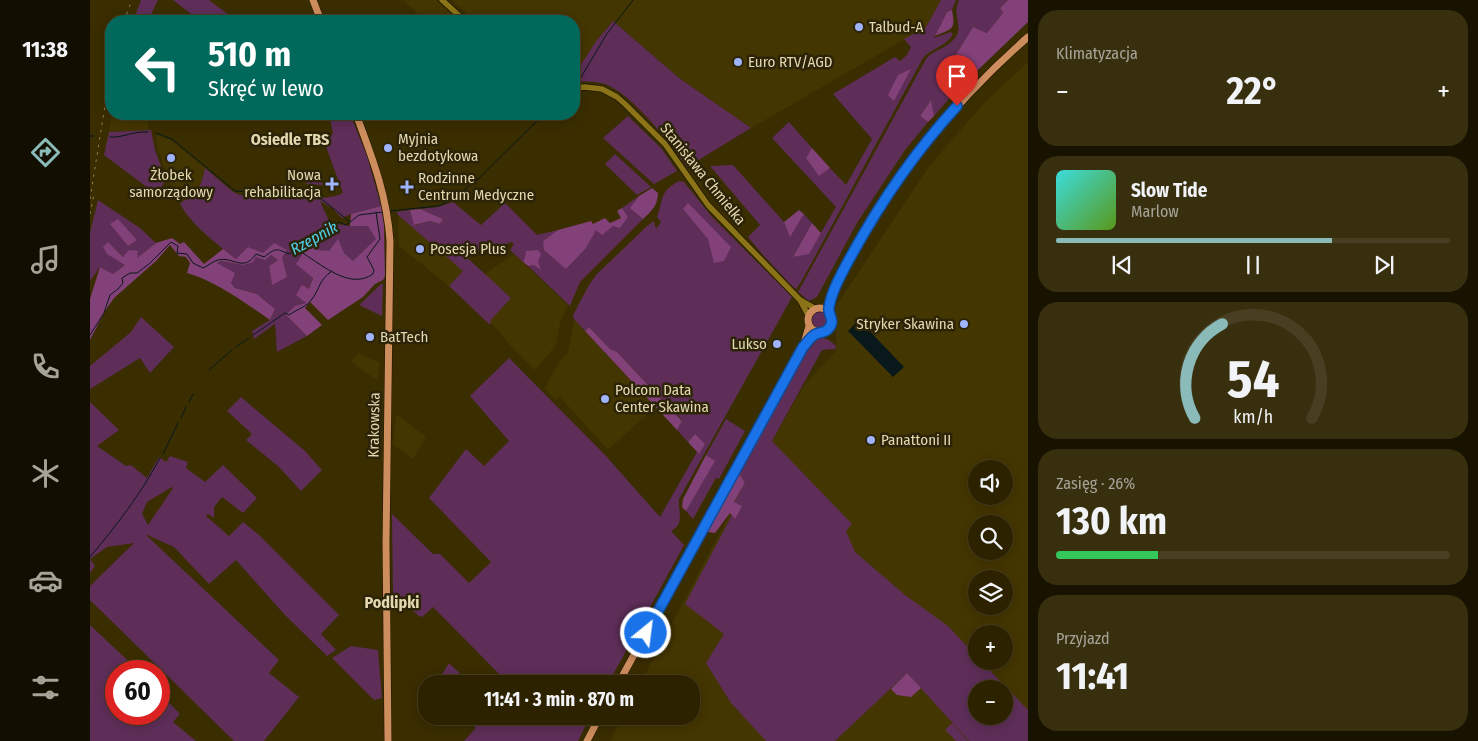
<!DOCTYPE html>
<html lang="pl">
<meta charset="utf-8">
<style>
:root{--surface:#2c2200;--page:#382f0f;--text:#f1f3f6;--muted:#a6a499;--line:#483f22;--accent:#8bbbb9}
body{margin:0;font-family:"Fira Sans Condensed",sans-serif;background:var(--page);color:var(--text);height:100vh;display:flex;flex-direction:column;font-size:19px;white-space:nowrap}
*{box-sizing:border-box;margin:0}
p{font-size:16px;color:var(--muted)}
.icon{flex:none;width:28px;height:28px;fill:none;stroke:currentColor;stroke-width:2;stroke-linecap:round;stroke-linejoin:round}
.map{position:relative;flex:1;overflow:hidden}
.side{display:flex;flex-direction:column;gap:10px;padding:10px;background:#181300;width:450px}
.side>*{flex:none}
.banner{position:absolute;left:15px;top:15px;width:475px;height:105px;border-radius:20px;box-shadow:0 2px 12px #0003,0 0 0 1px var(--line);background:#00695c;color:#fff;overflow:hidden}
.tools{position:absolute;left:878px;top:460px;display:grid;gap:10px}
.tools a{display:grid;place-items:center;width:45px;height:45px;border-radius:50%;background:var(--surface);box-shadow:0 2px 12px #0003,0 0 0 1px var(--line);font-size:25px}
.speed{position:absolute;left:15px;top:660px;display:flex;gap:10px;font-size:25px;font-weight:700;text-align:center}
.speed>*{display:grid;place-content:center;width:65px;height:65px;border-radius:50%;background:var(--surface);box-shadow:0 2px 12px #0003,0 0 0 1px var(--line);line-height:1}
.speed .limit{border:8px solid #d22;background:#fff;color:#111}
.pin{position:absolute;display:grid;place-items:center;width:42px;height:42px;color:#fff;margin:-51px -21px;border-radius:50% 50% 50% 0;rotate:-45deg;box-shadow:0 0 5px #0007}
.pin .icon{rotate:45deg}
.me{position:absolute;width:55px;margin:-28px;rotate:29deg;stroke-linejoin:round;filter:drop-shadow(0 0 4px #0008)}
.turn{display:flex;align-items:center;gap:18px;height:105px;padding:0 20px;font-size:22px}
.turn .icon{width:65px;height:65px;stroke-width:2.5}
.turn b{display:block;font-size:35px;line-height:42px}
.big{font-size:38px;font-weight:700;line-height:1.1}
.side .card{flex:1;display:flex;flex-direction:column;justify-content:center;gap:8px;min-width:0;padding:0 18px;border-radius:20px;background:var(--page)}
.side .dial{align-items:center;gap:0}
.dial svg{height:130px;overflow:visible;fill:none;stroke:var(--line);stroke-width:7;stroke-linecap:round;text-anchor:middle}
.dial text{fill:var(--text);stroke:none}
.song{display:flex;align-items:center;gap:15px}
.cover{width:60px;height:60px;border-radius:8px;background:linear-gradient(135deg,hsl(180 70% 55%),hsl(90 70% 35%))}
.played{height:5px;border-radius:2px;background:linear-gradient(90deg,var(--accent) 70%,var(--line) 70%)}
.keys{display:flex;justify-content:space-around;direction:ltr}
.heat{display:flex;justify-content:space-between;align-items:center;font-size:28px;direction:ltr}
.charge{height:8px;border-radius:4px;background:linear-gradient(90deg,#34c759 26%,var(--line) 0)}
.trip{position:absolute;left:328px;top:675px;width:282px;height:50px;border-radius:20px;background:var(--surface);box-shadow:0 2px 12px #0003,0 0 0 1px var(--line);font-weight:700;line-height:50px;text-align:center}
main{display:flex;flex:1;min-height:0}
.dock{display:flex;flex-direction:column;width:90px;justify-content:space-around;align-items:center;background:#120e00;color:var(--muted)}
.dock .icon{width:35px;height:35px}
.dock .on{color:var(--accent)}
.dock b{font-size:22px;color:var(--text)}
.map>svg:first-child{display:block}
.built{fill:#443600;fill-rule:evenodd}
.green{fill:#5e2e58;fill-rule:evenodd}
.forest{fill:#824178}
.water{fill:#08181b}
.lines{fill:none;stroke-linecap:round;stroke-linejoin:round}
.stream{stroke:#08181b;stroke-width:1}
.minor-casing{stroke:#1e1600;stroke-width:7}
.major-casing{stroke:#1e1600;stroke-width:8}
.minor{stroke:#8b7317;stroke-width:5.5}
.major{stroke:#ce8d5d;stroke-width:7}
.rail{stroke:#908359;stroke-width:1;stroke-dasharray:2.5 5;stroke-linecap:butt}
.route-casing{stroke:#114b97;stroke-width:12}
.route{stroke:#1a73e8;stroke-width:9}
.poi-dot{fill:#a0b3fd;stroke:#2c2409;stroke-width:2}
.labels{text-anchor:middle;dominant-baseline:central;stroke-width:5;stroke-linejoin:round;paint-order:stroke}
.poi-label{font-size:15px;fill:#e4d8b0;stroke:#2c2409;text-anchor:start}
.street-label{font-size:15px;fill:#e4d8b0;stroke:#2c2409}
.neighbourhood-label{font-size:16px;font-weight:bold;fill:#e4d8b0;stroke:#2c2409}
.water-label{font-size:16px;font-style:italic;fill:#50d1ea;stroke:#2c2409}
</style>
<main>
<nav class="dock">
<b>11:38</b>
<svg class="icon on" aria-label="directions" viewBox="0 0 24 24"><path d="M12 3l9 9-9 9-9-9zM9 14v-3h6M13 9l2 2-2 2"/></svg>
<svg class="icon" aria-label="music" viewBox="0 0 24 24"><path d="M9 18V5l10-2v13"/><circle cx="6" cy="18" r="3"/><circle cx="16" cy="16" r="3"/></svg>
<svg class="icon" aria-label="phone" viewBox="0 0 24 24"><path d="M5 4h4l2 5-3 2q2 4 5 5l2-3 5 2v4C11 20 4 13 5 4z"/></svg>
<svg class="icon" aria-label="climate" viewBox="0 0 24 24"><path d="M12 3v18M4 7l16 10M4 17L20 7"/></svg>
<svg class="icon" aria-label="car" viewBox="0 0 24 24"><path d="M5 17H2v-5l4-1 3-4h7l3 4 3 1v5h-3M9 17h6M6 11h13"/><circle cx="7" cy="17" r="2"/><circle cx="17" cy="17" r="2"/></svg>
<svg class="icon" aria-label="filters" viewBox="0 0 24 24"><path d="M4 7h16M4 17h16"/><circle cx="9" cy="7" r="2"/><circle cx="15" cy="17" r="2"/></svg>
</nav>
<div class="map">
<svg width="938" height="741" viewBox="0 0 938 741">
<rect width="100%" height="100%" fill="#3a2d00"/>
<path class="built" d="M313,0H346L369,21H336Z
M362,0H851L836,27L661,128L589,78L523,21L507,40L484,75V21H385Z
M186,13L194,20L214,13L217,21H184L177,16Z
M938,62V741H520L533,716H601V684H550L645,504L715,384L746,351V306L840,165L896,101ZM886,469H914V496H886ZM886,524H914V551H886ZM886,579H914V606H886ZM886,634H914V661H886ZM886,689H914V716H886Z
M22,114H56L59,130L19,132Z
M66,135L80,140L115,168L112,183L100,198L90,203L78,178L68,149Z
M308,215L374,271L359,286L309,246Z
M424,254L478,305L470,323L466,345L445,370L418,343L400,321L395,274Z
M484,319L565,407L518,450L470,397L466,400L454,388L458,385L457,383L471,359L478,353Z
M268,353L290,363L287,380L261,362Z
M306,414L336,437L323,459L303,445Z"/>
<path class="green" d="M51,0H68L58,21H43Z
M83,0H119L147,21H103L105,17Z
M851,0H866L862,10L857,12L844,38L861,32L863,34C857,46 842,48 833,58L711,282L706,289L703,287L673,255L658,237L670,225L620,166L643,165L694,222L700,236L714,214L722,223L703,257L719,253L746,207L682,138L699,122L722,148L716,158L729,175L740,168L756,185L782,139L743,94L805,57L810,61L817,55L821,47L814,39L836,27Z
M869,0H918L910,8L913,13L897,33L883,27L849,82L864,93L844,116L841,100L830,116L838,122L815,150L767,223L727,297L719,301L708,292L836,59C844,49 860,48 867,35C872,24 862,14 869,0Z
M523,21L589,78L661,128L597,167C581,144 541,93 515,84C505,81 494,81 484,82V75L507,40Z
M239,114H260L277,156L291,206L261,214L252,218L242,208L230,201L240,223L260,226H279L287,239L263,262L254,253L227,250L212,255L223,277L219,289L217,303L196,315L217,336L187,352L185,324L164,339L162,331L180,320L185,309L167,294L145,288L127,264L131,261L153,265L166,257L181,255L188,260L179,266L182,285L192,258L197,250L146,259C130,247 97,221 90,203C106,195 112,186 115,168L143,192L150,195C176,196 232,204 253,193L235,144L243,133Z
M538,116L571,148L587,171L564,184L513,138Z
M61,130L65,150L76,180L66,194L14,155L19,132Z
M525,154L561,187L547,195L515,164Z
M227,170L233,185L216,184L217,175Z
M589,181L594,182L622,217L702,297L589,499C588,512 595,524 581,531L594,545L518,684H419L343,607L332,617L329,616L303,593L302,514L343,554H350L379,583L401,562L339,498L376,449L394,466L419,441L380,396L419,358L515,455L570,517L607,452L609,454L605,434L598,442L587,430L592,420L527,352L520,349L499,327L495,331L484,319L483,315L499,285L506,275L557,226L564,221L566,229L571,222L567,217C574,198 569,192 589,181Z
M549,196L541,208L553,219L490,282L480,306L438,266L444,265L451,269L436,258L433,262L420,250L424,244L421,242L416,244L372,253L421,298L400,321L402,324L398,323L359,286L373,271L308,215L307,212L320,210L325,225L340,221L350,224L353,219L330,209L348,207L363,202L391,225L415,203L447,235L468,230L453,241L496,248L506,229L523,226L538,217L532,208Z
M8,200L50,228L66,243L46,259L48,252L33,257L19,243L35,265L23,274L10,267L0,281V233ZM28,220L47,240L38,246L21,224Z
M291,284H293L292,316L269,305Z
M721 320a9 9 0 1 1 18 0a9 9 0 1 1-18 0Z
M51,317L84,347L60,373L50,358L0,389V366L41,332Z
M729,338C737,337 740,341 746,346L745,349L732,350L682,441L762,524L756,531L765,552L815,595L858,626L886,656V661H891L938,710V741H879L817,673L745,741H676L641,703L616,663L634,634L595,604L642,515L645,518L651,505L644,503L655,483L649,473L698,383L718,350ZM886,689H914V716H886Z
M151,397L215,451L232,470L211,491L189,467L156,440L162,434L137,411Z
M0,402L29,430L7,446L36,466L41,465L57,478L69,457L76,462L80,456L98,462L96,468L115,482L133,465L167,498L153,513L132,497L124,507V518L118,514L116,516L139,536L153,522L169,535L249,615L231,634L246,650L237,656L194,614L146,560L119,584L84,547L55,534L189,660L179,673L209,697L174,741H144L0,600V586L44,543L17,547L0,559L5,566L0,573ZM82,487L83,488L58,525L52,514L57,502Z
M636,419L655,431L629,479L626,478L603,519L596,511L624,461L616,455Z
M0,625L49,671H26V714H69V692L90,714L83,722L106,741H0Z
M261,646L288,650L292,698L284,700L242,658Z
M359,663L381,684H346Z
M374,716H500L488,741H374L386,728Z
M862,723L878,741H866L855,730Z"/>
<path class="forest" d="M918,0H938V22L864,93L849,82L883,27L897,33L913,13L910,8Z
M862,10C866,31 862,28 845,36L857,12Z
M821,69L804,101L798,95L808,75Z
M841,100L844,116L838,122L830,116Z
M722,148L740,168L729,176L716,158Z
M562,188L568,193C568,205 561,212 553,219L540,208L549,196Z
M598,203L641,247L634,261L624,263L618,239L593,209Z
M291,206L294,226L295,276L293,280L285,284L273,297L238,320L220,302L215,308L232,325L217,336L196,315L205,306L216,303L206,295L212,285L219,289L223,278L206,264L212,255L207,246L221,240L227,250L239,251L248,239L254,253L263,261L286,239L278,226H260L261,214Z
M532,208L538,217L530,228L523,226L512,235L506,230L496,248L476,269L454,250L453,241L468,230L501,221L503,224L515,218L520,223L531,218L527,211Z
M330,209L353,219L350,224L340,221L324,225L320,210Z
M709,210L714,214L700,237L694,222Z
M28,219L47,240L38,246L20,224Z
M722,223L731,233L719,254L703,257Z
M82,238L90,244L94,242L114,264L133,249L146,259L158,247L173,253L184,243L197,250L192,258L197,277L182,285L179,266L188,260L181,255L175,260L166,257L163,262L153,265L131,261L127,263L145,273L141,283L145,288L167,294L185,309L180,320C157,304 124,280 97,273L100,263L96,257L89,256L80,245L66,261L24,298L15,311L0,340V299L10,267L23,274L35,265L17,254L13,247L18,242L33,257L39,250L48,251L47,258L66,243Z
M448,250L451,254L448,262L451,270L444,265L438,266L433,262L435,258L436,251Z
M499,327L520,349L527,352L592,421L587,430L495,331Z
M605,434L615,444L609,454L598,442Z
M616,455L625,461L596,511L592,507L593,499Z
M649,473L655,483L644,502L652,506L645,519L640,513L625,533L617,532Z
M817,673L831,688L821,697L807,695L801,689Z"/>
<path class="water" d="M769,320L814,367L803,377L758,331Z"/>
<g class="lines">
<path class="stream" d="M484,84L490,79L516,35L543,0
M66,133L82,139L145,191L229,197L259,221
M0,136H4
M20,137C33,138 43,131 58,132
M300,211L348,206L356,203L386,181L454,114
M208,250C230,263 259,291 283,274L284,270L277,257L290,239L286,212
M0,335L14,313L20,295L28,289L33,283L32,278L40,273H47L59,264L81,242L88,246L87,253L97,254L103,263L113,268C118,266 123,261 128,260C143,256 153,273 166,254L174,257C186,248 186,248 199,254L217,242H224L249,222L256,225L269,215L293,212
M163,335L195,313L199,315C207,309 217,307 222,299C231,287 228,281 242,271
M146,347L159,338
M119,370L142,350
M99,402L103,394
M91,418L96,407
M73,454L88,423
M0,557C26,526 51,494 70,458"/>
<defs>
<path id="minor" d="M352,0L375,21
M484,88L495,87L512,89L527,97L535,104L575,144L618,205L710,300L726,309
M710,300L718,315"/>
<path id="major" d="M223,0L231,21
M266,114C282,157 297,195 300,241L296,543L298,741
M718 320a12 12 0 1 1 24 0a12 12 0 1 1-24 0Z
M739,312C737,298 754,269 761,256C807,173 866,100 938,37
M528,684L713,347L719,326
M497,741L510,716"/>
</defs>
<use href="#minor" class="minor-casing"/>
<use href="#major" class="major-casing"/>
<use href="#minor" class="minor"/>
<use href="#major" class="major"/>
<path class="rail" d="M34,21L42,0
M0,199L21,68
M0,214L4,194"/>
</g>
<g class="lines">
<defs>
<path id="route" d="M556,633L713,347C717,343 721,336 726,334C731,332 736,333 739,328C746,320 737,314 739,307C741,295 747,282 753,271C784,212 821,156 867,106"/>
</defs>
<use href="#route" class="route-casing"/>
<use href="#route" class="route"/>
</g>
<g class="poi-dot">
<circle cx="769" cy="27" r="5"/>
<circle cx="648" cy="62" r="5"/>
<circle cx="298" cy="148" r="5"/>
<circle cx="81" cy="158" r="5"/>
<path d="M239.5 176.5h5v5h5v5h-5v5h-5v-5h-5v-5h5z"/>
<path d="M314.5 179.5h5v5h5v5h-5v5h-5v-5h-5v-5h5z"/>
<circle cx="330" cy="249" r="5"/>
<circle cx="874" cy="324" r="5"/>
<circle cx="280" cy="337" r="5"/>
<circle cx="687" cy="344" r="5"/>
<circle cx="515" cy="399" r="5"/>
<circle cx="781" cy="440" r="5"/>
</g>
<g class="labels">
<g class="poi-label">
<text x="779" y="27">Talbud-A</text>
<text x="658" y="62">Euro RTV/AGD</text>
<text x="308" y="139">Myjnia<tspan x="308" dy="17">bezdotykowa</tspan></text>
<text x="81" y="175" text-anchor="middle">Żłobek<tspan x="81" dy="17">samorządowy</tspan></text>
<text x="231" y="175" text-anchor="end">Nowa<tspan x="231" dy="17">rehabilitacja</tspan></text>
<text x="328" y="178">Rodzinne<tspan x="328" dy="17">Centrum Medyczne</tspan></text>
<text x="340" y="249">Posesja Plus</text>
<text x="864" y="324" text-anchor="end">Stryker Skawina</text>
<text x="290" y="337">BatTech</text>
<text x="677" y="344" text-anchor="end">Lukso</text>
<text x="525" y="390">Polcom Data<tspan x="525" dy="17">Center Skawina</tspan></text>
<text x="791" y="440">Panattoni II</text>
</g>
<g class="street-label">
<text transform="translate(613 174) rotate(51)">Stanisława Chmielka</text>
<text transform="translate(284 425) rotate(-89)">Krakowska</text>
</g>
<g class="neighbourhood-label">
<text x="200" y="139">Osiedle TBS</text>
<text x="302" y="602">Podlipki</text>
</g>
<g class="water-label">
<text transform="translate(224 238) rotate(-29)">Rzepnik</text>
</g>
</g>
</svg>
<div class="tools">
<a><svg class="icon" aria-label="sound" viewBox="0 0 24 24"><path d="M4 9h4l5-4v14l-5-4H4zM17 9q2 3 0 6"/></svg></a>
<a><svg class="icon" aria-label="search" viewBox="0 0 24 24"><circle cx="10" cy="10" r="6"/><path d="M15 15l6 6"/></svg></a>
<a><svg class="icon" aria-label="layers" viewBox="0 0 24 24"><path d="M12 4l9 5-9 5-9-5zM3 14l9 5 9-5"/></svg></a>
<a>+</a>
<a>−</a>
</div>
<div class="speed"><div class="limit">60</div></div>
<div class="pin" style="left:867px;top:106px;background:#d93025"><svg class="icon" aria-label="arrive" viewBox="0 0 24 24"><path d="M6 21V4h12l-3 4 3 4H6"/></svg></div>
<svg class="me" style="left:556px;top:633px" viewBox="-20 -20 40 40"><circle r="17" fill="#1a73e8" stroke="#fff" stroke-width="3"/><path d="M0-11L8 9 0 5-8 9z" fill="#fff"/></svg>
<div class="trip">11:41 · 3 min · 870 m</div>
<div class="banner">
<div class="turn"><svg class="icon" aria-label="left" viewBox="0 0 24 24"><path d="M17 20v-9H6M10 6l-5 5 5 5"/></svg><div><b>510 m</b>Skręć w lewo</div></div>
</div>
</div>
<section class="side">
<div class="card"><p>Klimatyzacja</p>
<div class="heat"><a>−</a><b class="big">22°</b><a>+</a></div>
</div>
<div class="card">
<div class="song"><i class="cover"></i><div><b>Slow Tide</b><p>Marlow</p></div></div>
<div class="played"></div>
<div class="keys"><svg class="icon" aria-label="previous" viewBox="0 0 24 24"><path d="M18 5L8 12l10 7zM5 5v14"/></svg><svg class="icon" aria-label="pause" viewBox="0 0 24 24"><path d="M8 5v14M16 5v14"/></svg><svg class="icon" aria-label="next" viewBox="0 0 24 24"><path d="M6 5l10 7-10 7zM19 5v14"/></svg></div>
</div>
<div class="card dial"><svg viewBox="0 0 100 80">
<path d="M14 69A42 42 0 1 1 86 69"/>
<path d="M14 69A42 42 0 0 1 31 11" stroke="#8bbbb9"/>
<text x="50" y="56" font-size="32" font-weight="700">54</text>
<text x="50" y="72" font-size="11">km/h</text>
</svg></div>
<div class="card"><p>Zasięg · 26%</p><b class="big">130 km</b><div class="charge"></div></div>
<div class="card"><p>Przyjazd</p><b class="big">11:41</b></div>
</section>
</main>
